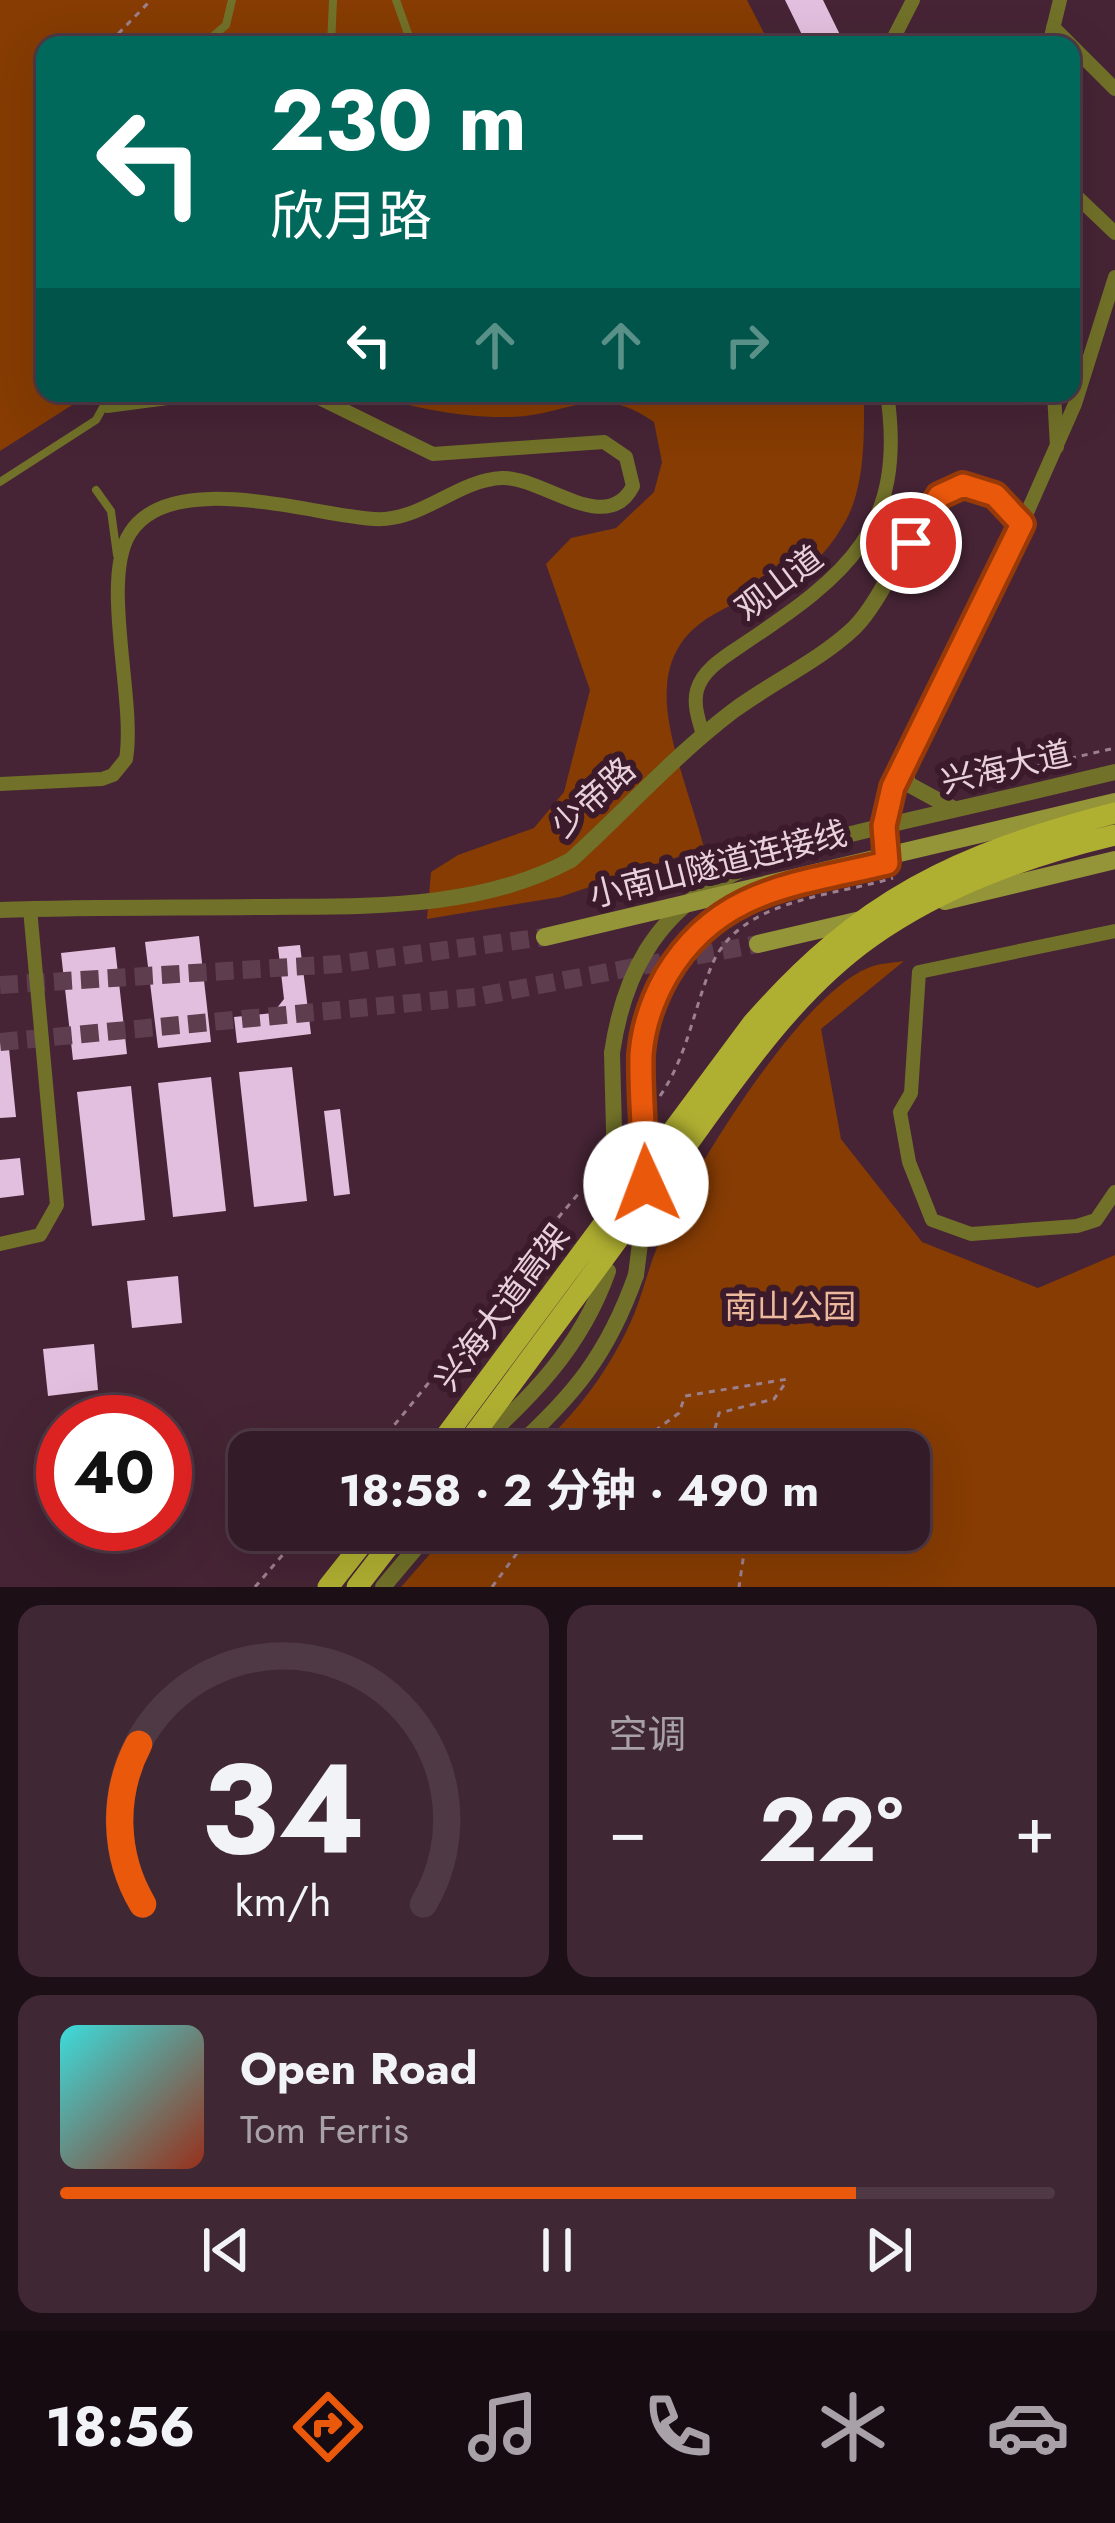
<!DOCTYPE html>
<html lang="zh">
<meta charset="utf-8">
<style>
:root{--surface:#341b28;--page:#3f2834;--text:#f1f3f6;--muted:#a9a1a8;--line:#4e3945;--accent:#ea580c}
body{margin:0;font-family:Jost,"Noto Sans SC",sans-serif;background:var(--page);color:var(--text);height:100vh;display:flex;flex-direction:column;font-size:45px;white-space:nowrap}
*{box-sizing:border-box;margin:0}
p{font-size:39px;color:var(--muted)}
.icon{flex:none;width:66px;height:66px;fill:none;stroke:currentColor;stroke-width:2;stroke-linecap:round;stroke-linejoin:round}
.map{position:relative;height:1587px;overflow:hidden}
.details{display:flex;flex-direction:column;gap:18px;padding:18px;background:#1d0f16;flex:1}
.details>*{flex:none}
.hud{position:absolute;left:36px;top:36px;width:1044px;height:366px;border-radius:24px;box-shadow:0 12px 48px #0002,0 0 0 3px var(--line);background:#00695c;color:#fff;overflow:hidden}
.speed{position:absolute;left:36px;top:1395px;display:flex;gap:24px;font-size:60px;font-weight:700;text-align:center}
.speed>*{display:grid;place-content:center;width:156px;height:156px;border-radius:50%;background:var(--surface);box-shadow:0 12px 48px #0002,0 0 0 3px var(--line);line-height:1}
.speed .limit{border:18px solid #d22;background:#fff;color:#111}
.pin{position:absolute;display:grid;place-items:center;width:102px;height:102px;color:#fff;margin:-51px;border:6px solid #fff;border-radius:50%;box-shadow:0 3px 12px #0007}
.me{position:absolute;width:132px;margin:-66px;rotate:358deg;stroke-linejoin:round;filter:drop-shadow(0 0 9px #0008)}
.turn{display:flex;align-items:center;gap:42px;height:252px;padding:0 36px;font-size:54px}
.turn .icon{width:156px;height:156px;stroke-width:2.5}
.turn b{display:block;font-size:84px;line-height:102px}
.lanes{display:flex;align-items:center;height:114px;padding:0 36px;background:#0003;justify-content:center;gap:60px;direction:ltr}
.lanes .off{opacity:.35}
.big{font-size:90px;font-weight:700;line-height:1.1}
.details .tile{flex:1;display:flex;flex-direction:column;justify-content:center;gap:18px;min-width:0;padding:0 42px;border-radius:24px;background:var(--page)}
.details .dial{align-items:center;gap:0}
.dial svg{height:312px;overflow:visible;fill:none;stroke:var(--line);stroke-width:7;stroke-linecap:round;text-anchor:middle}
.dial text{fill:var(--text);stroke:none}
.song{display:flex;align-items:center;gap:36px}
.cover{width:144px;height:144px;border-radius:18px;background:linear-gradient(135deg,hsl(180 70% 55%),hsl(10 70% 35%))}
.played{height:12px;border-radius:6px;background:linear-gradient(90deg,var(--accent) 80%,var(--line) 80%)}
.keys{display:flex;justify-content:space-around;direction:ltr}
.heat{display:flex;justify-content:space-between;align-items:center;font-size:66px;direction:ltr}
.details .tiles{flex:1;display:grid;gap:18px;grid-template-columns:1fr 1fr}
.tile:last-child{grid-column:span 2}
.trip{position:absolute;left:228px;top:1431px;width:702px;height:120px;border-radius:24px;background:var(--surface);box-shadow:0 12px 48px #0002,0 0 0 3px var(--line);font-weight:700;line-height:120px;text-align:center}
.dock{display:flex;height:192px;justify-content:space-around;align-items:center;background:#150b10;color:var(--muted)}
.dock .icon{width:84px;height:84px}
.dock .current{color:var(--accent)}
.dock b{font-size:54px;color:var(--text)}
.map>svg:first-child{display:block}
.green{fill:#863c03}
.building{fill:#e2bfde}
.lines{fill:none;stroke-linecap:round;stroke-linejoin:round}
.secondary-tunnel{stroke:#5e3e4e;stroke-width:18;stroke-dasharray:18 9;stroke-linecap:butt}
.path{stroke:#9c808d;stroke-width:3;stroke-dasharray:6 6;stroke-linecap:butt}
.service{stroke:#717129;stroke-width:8}
.minor{stroke:#717129;stroke-width:14}
.tertiary{stroke:#717129;stroke-width:16}
.secondary{stroke:#949439;stroke-width:18}
.primary{stroke:#afaf32;stroke-width:21}
.tertiary-bridge{stroke:#717129;stroke-width:16}
.secondary-bridge{stroke:#949439;stroke-width:18}
.primary-bridge{stroke:#afaf32;stroke-width:21}
.route-casing{stroke:#983908;stroke-width:30}
.route{stroke:#ea580c;stroke-width:21}
.labels{text-anchor:middle;dominant-baseline:central;stroke-width:12;stroke-linejoin:round;paint-order:stroke}
.street-label{font-size:33px;fill:#e8d1db;stroke:#3b1a2b}
.park-label{font-size:33px;fill:#edb99d;stroke:#3b1a2b}
</style>
<div class="map">
<svg width="1115" height="1587" viewBox="0 0 1115 1587">
<rect width="100%" height="100%" fill="#462435"/>
<path class="green" d="M0,0H747L770,45H45V393H91L0,451Z
M360,393H864C864,436 866,490 842,527C835,539 824,554 813,563C767,605 673,601 667,687C663,732 693,803 704,848L560,897L427,919L431,872L458,855L534,828L564,792L590,690L546,564L571,538L616,528L654,492L662,462L654,422C597,381 568,416 509,417C457,418 410,406 360,393Z
M904,961L821,1029L841,1139L922,1242L1038,1288L1115,1255V1587H401L451,1530H909V1452H533C577,1415 613,1365 635,1312C645,1286 651,1258 663,1234C697,1166 799,996 868,968C879,963 893,963 904,961Z"/>
<path class="building" d="M785,0H823L845,45H807Z
M199,936L211,1042L158,1048L145,942Z
M300,945L311,1034L237,1043L234,1017L273,1013L284,999L278,947Z
M115,947L127,1054L73,1060L61,953Z
M8,1039L16,1117L0,1118V1040Z
M292,1067L307,1201L254,1207L239,1072Z
M211,1077L226,1211L173,1217L158,1083Z
M131,1086L145,1220L92,1226L77,1092Z
M340,1109L350,1194L334,1196L324,1111Z
M20,1158L24,1195L0,1198V1160Z
M178,1276L182,1323L132,1328L127,1281Z
M94,1344L98,1390L48,1396L43,1349Z"/>
<g class="lines">
<path class="secondary-tunnel" d="M0,985L339,964L545,937
M0,1042L475,997L758,944"/>
<path class="path" d="M119,45L117,35L151,0
M941,783L960,784L1115,748
M660,1096C688,1055 693,1010 712,965C739,899 834,896 893,878
M371,1452C445,1368 507,1277 579,1193
M626,1452L679,1413L685,1396L788,1379
M709,1452L719,1413L774,1399L787,1381
M735,1452L749,1445H770L771,1452
M727,1530L721,1548L744,1553L739,1587
M255,1587L304,1530
M492,1587L526,1541L541,1530"/>
<path class="service" d="M396,0L412,45
M203,45L226,25L232,0
M331,45L333,0
M0,482L96,420L111,393
M96,490L111,511L117,555"/>
<path class="minor" d="M1053,27L1115,89
M890,45L913,0
M1049,45L1060,0
M1071,191L1115,233
M1054,393L1057,447
M107,406L205,393
M1022,524L1075,404L1115,277
M703,735C699,721 693,705 697,690C703,669 726,656 742,645C847,575 907,529 887,393
M0,784L102,779L113,775L126,759C136,701 100,580 130,533C171,468 312,515 374,519C422,522 456,480 502,478C542,476 607,538 633,486L626,457L604,442L433,454L309,393
M1115,931L919,972L911,1093L900,1112L909,1162L932,1220L971,1234L1077,1226L1096,1220L1115,1192
M0,1244L40,1235L57,1205L30,909"/>
<path class="tertiary" d="M904,763L908,784L954,809
M0,910C89,907 177,908 266,907C369,906 478,910 571,860C625,811 675,755 733,711C772,682 819,661 854,628C889,594 917,503 955,488C984,477 1006,503 1022,524L893,787L884,826L887,863
M612,1053C637,881 756,856 901,822C972,806 1044,789 1115,772
M641,1054C651,980 696,911 771,892
M470,1452C530,1399 581,1348 608,1271
M511,1452C574,1396 608,1354 636,1275
M383,1587L431,1530"/>
<path class="secondary" d="M945,901L1115,860
M758,944L865,919"/>
<path class="primary" d="M328,1587L373,1530
M357,1587L401,1530"/>
<path class="tertiary-bridge" d="M612,1053L616,1207
M641,1054L646,1172
M636,1275L645,1204"/>
<path class="secondary-bridge" d="M545,937L1115,802"/>
<path class="primary-bridge" d="M434,1452L752,1024C861,899 957,854 1115,813
M461,1452C532,1357 603,1260 673,1164C732,1084 789,995 871,937C945,885 1028,856 1115,835"/>
</g>
<g class="lines">
<defs>
<path id="route" d="M646,1184C645,1141 640,1097 641,1055C643,1028 653,999 666,976C718,888 796,885 887,863L884,826L893,787L1022,524L995,495L963,485L939,496L911,543"/>
</defs>
<use href="#route" class="route-casing"/>
<use href="#route" class="route"/>
</g>
<g class="labels">
<g class="street-label">
<text transform="translate(779 583) rotate(-37)">观山道</text>
<text transform="translate(1006 767) rotate(-13)">兴海大道</text>
<text transform="translate(593 797) rotate(-42)">少帝路</text>
<text transform="translate(718 864) rotate(-14)">小南山隧道连接线</text>
<text transform="translate(502 1307) rotate(-53)">兴海大道高架</text>
</g>
<g class="park-label">
<text x="790" y="1306">南山公园</text>
</g>
</g>
</svg>
<div class="speed"><div class="limit">40</div></div>
<div class="pin" style="left:911px;top:543px;background:#d93025"><svg class="icon" aria-label="arrive" viewBox="0 0 24 24"><path d="M6 21V4h12l-3 4 3 4H6"/></svg></div>
<svg class="me" style="left:646px;top:1184px" viewBox="-20 -20 40 40"><circle r="19" fill="#fff"/><path d="M0-13L10 11 0 6-10 11z" fill="#ea580c"/></svg>
<div class="trip">18:58 · 2 分钟 · 490 m</div>
<div class="hud">
<div class="turn"><svg class="icon" aria-label="left" viewBox="0 0 24 24"><path d="M17 20v-9H6M10 6l-5 5 5 5"/></svg><div><b>230 m</b>欣月路</div></div>
<div class="lanes"><svg class="icon" aria-label="left" viewBox="0 0 24 24"><path d="M17 20v-9H6M10 6l-5 5 5 5"/></svg><svg class="icon off" aria-label="ahead" viewBox="0 0 24 24"><path d="M12 20V5M6 11l6-6 6 6"/></svg><svg class="icon off" aria-label="ahead" viewBox="0 0 24 24"><path d="M12 20V5M6 11l6-6 6 6"/></svg><svg class="icon off" aria-label="right" viewBox="0 0 24 24"><path d="M7 20v-9h11M14 6l5 5-5 5"/></svg></div>
</div>
</div>
<section class="details">
<div class="tiles">
<div class="tile dial"><svg viewBox="0 0 100 80">
<path d="M14 69A42 42 0 1 1 86 69"/>
<path d="M14 69A42 42 0 0 1 13 28" stroke="#ea580c"/>
<text x="50" y="56" font-size="32" font-weight="700">34</text>
<text x="50" y="72" font-size="11">km/h</text>
</svg></div>
<div class="tile"><p>空调</p>
<div class="heat"><a>−</a><b class="big">22°</b><a>+</a></div>
</div>
<div class="tile">
<div class="song"><i class="cover"></i><div><b>Open Road</b><p>Tom Ferris</p></div></div>
<div class="played"></div>
<div class="keys"><svg class="icon" aria-label="previous" viewBox="0 0 24 24"><path d="M18 5L8 12l10 7zM5 5v14"/></svg><svg class="icon" aria-label="pause" viewBox="0 0 24 24"><path d="M8 5v14M16 5v14"/></svg><svg class="icon" aria-label="next" viewBox="0 0 24 24"><path d="M6 5l10 7-10 7zM19 5v14"/></svg></div>
</div>
</div>
</section>
<nav class="dock">
<b>18:56</b>
<svg class="icon current" aria-label="directions" viewBox="0 0 24 24"><path d="M12 3l9 9-9 9-9-9zM9 14v-3h6M13 9l2 2-2 2"/></svg>
<svg class="icon" aria-label="music" viewBox="0 0 24 24"><path d="M9 18V5l10-2v13"/><circle cx="6" cy="18" r="3"/><circle cx="16" cy="16" r="3"/></svg>
<svg class="icon" aria-label="phone" viewBox="0 0 24 24"><path d="M5 4h4l2 5-3 2q2 4 5 5l2-3 5 2v4C11 20 4 13 5 4z"/></svg>
<svg class="icon" aria-label="climate" viewBox="0 0 24 24"><path d="M12 3v18M4 7l16 10M4 17L20 7"/></svg>
<svg class="icon" aria-label="car" viewBox="0 0 24 24"><path d="M5 17H2v-5l4-1 3-4h7l3 4 3 1v5h-3M9 17h6M6 11h13"/><circle cx="7" cy="17" r="2"/><circle cx="17" cy="17" r="2"/></svg>
</nav>
